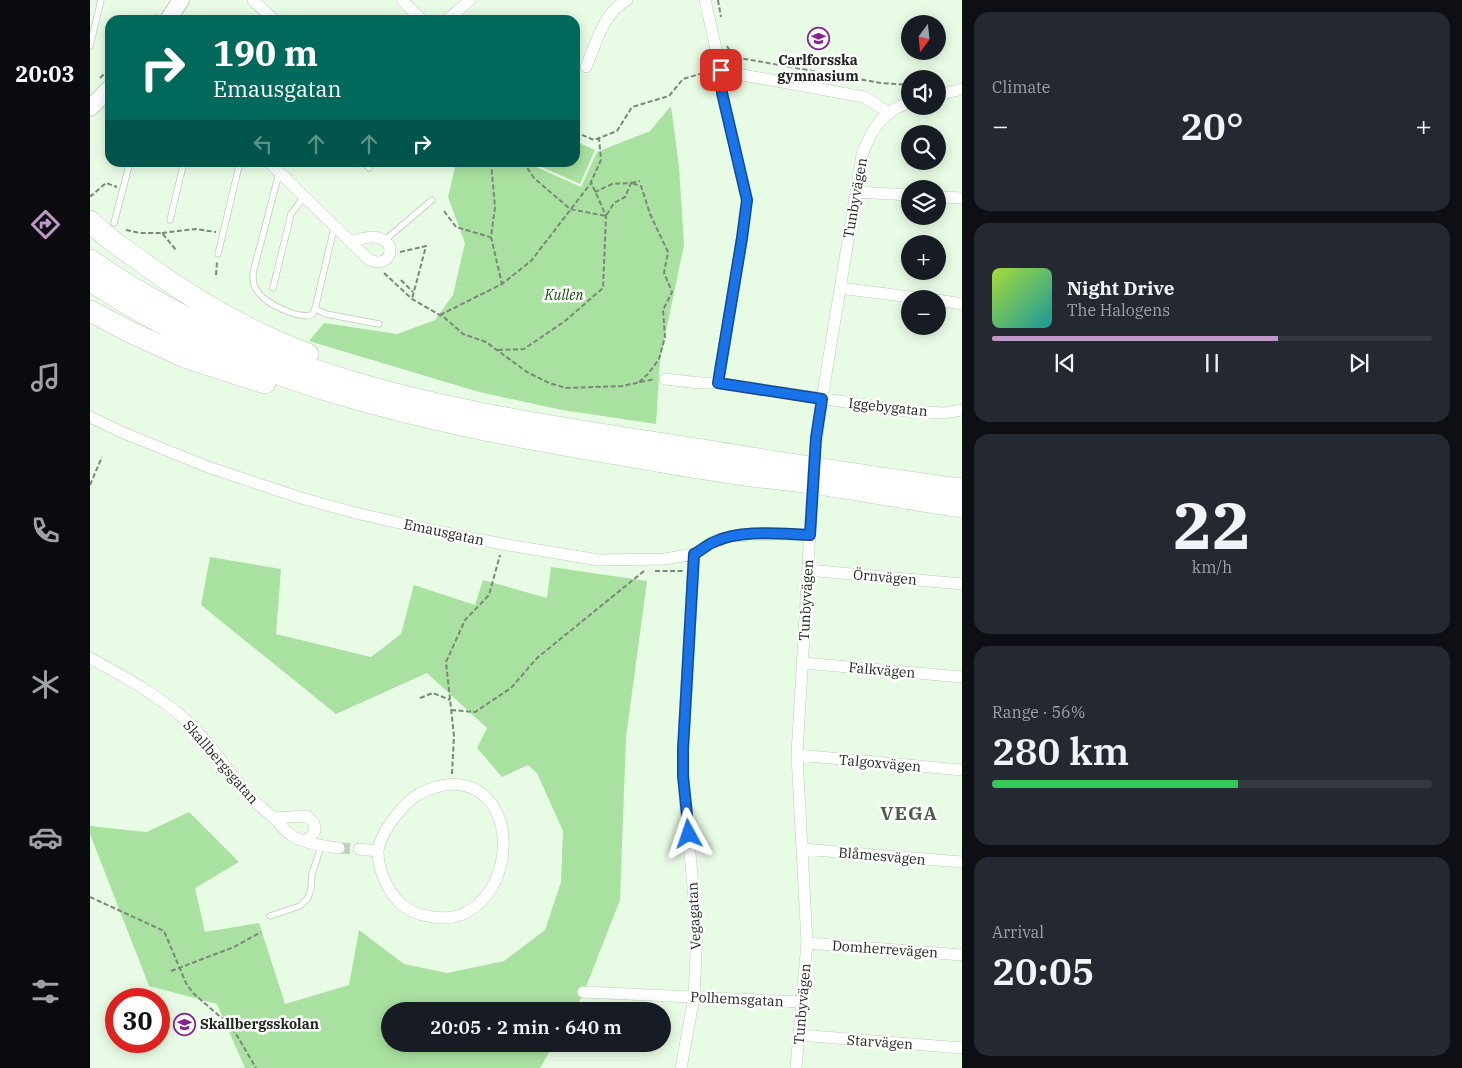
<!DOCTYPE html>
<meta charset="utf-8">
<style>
:root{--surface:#171b24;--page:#242831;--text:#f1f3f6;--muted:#9ea1a6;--line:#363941;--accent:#c196c8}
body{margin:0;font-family:"IBM Plex Serif",serif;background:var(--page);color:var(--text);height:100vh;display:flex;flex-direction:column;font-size:19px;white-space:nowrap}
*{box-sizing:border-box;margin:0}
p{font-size:16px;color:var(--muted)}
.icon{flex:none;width:28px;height:28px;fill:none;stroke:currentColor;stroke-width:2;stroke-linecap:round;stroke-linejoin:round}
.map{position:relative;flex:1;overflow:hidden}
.panel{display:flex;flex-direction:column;gap:12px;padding:12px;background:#0d0f14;width:500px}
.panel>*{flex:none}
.hud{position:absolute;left:15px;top:15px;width:475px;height:152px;border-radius:15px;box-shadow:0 2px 12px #0003;background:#00695c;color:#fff;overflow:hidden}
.needle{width:32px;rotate:195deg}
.controls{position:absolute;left:811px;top:15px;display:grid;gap:10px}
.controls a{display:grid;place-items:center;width:45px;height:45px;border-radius:50%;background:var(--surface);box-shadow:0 2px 12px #0003;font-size:25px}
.speed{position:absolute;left:15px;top:988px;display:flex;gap:10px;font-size:25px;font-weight:700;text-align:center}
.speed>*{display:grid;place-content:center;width:65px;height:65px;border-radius:50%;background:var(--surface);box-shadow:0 2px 12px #0003;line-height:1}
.speed .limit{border:8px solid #d22;background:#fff;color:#111}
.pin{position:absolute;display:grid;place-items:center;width:42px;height:42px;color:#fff;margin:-21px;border-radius:10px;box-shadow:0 2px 8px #0006}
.me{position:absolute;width:55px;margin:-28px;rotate:355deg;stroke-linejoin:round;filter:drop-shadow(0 0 4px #0008)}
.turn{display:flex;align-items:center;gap:18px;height:105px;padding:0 25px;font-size:22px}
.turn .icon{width:65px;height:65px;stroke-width:2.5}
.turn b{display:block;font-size:35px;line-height:42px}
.lanes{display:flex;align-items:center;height:48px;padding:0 25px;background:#0003;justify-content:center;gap:25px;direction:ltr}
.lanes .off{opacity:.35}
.big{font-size:38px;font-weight:600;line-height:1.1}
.panel .tile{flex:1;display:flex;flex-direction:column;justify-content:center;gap:8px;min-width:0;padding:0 18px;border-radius:15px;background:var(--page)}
.panel .dial{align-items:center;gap:0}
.dial b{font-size:65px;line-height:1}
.song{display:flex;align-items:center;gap:15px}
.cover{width:60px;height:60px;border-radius:8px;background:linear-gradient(135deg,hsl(80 70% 55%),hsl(180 70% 35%))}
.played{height:5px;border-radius:2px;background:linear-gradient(90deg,var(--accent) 65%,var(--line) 65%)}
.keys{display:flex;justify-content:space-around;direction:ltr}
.heat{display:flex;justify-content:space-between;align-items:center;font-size:28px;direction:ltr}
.charge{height:8px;border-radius:4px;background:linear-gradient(90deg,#34c759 56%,var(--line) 0)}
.trip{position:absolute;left:291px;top:1002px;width:290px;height:50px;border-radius:25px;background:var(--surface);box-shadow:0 2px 12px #0003;font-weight:600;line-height:50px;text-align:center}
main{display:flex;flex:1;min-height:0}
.tabs{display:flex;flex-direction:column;width:90px;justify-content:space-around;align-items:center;background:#090b0e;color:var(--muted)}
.tabs .icon{width:35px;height:35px}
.tabs .selected{color:var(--accent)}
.tabs b{font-size:22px;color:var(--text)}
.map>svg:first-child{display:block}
.green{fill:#a9e1a0}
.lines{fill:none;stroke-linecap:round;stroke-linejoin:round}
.street-tunnel{stroke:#c0d1bd;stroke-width:11;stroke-dasharray:11 5.5;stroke-linecap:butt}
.lane-casing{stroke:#bacdb7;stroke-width:7}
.street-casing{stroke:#bacdb7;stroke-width:12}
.secondary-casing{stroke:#bacdb7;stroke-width:18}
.highway-casing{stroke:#bacdb7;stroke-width:22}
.path{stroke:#7b8879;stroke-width:2;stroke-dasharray:5 2.5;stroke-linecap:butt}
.lane{stroke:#fff;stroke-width:5.5}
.street{stroke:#fff;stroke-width:11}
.secondary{stroke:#fff;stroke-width:16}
.highway{stroke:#fff;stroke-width:21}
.street-bridge-casing{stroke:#bacdb7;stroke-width:12;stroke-linecap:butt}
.street-bridge{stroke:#fff;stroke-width:11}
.route-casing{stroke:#114b97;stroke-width:12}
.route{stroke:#1a73e8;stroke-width:9}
.labels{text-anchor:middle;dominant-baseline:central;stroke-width:5;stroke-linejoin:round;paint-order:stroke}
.poi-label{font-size:14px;font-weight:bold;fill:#20271f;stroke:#fff}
.street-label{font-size:14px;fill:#20271f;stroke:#fff}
.park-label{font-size:14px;font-style:italic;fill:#164e0e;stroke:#fff}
.district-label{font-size:19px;font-weight:bold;letter-spacing:1px;fill:#4c5d4a;stroke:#fff}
</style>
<main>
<nav class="tabs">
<b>20:03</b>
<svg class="icon selected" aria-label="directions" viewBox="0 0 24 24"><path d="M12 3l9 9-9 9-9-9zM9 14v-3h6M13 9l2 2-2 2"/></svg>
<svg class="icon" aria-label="music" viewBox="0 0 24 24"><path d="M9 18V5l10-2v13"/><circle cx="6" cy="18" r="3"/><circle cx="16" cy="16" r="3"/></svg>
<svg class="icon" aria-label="phone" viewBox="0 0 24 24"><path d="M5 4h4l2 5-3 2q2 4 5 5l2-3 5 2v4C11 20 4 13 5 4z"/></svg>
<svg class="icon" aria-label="climate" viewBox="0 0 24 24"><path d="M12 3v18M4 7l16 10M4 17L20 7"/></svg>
<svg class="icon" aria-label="car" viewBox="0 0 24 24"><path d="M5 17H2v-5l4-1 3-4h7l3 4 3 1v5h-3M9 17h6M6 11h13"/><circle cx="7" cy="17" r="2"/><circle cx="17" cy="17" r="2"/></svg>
<svg class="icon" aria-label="filters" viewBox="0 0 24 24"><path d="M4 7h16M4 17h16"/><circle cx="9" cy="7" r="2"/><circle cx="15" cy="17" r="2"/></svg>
</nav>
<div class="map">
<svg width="872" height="1068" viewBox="0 0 872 1068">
<rect width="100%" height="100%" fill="#e8fce5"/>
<path class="green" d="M581,106L589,167L594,245L570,360L566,424L472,410L389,392L219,341L234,323L307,334L345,320L363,295L375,243L358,197L366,163H437L491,187L507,152L560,131Z
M485,141L505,150L490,184L443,163L485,162Z
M120,557L191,569L186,634L281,657L311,634L324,585L385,605L393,580L457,598L461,567L557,581L536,737L530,900L492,997L483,1011H300V1044H464L450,1068H155L127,1004L59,986L0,834V826L57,832L99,812L149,862L105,888L115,932L169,923L195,1004L259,985L269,930L314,964L357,973L414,961L455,930L471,882L473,831L447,773L438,765L412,777L387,748L397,728L337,673L246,714L111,605Z"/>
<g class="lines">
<path class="street-tunnel" d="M249,848L269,849"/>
<defs>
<path id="lane" d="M0,46L11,0
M274,162L279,168
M189,173L163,273C163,281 163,286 168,292C176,304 208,319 222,315L225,309L244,228
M80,220L94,162
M24,223L40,162
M295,240L342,200
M128,254L150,162
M183,288L201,214L214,197
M225,309L236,314L289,324
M180,916L210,906L218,898L221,889L222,874L231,846"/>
<path id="street" d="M163,0L184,20
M312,0L332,20
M615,0L631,71L632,93L657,200L652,238L628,383
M357,20L380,0
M496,67C506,44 513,13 537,0
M631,71L774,97L798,112
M848,95L872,89
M179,162L278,259C289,266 304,260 299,245C287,232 275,238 260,242
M766,192L820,195
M848,197L872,198
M750,288L836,299
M848,300L872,304
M575,379L610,383H628L816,411L854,413L872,410
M0,417L36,434L118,467L211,498L266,513L335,529L412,544L509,560L575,559L604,554L624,541L642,536L689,534L720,535
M725,452L732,399L772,155C782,128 792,112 820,102
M718,570L872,584
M0,658C35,677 70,696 99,723C121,744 138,770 157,794C165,804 176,810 185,819C192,826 196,833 204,837C218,844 234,846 249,848
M713,663L872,677
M707,755L872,770
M362,784C442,786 423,930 342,917C330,915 316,910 308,901C297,889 288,869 288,852C289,834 313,803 329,794C339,789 350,785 362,784Z
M184,818L217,816L224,823L225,831L217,841
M269,849L288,851
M712,849L872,862
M717,943L872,955
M493,992L711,1002
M709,1035L872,1048
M591,1068L604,997L607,931L593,776V749L604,554
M706,1068L717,943L707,755L721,514"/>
<path id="secondary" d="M78,20L91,0
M0,108L20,88"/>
<path id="highway" d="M0,221C13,235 29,246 45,257C96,295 158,332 218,354
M0,260C175,383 381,415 587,446C682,461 777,477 872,489
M0,280C154,385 339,422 520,453C565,461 610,469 655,475C684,479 713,481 741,486C785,492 828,501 872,507
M0,311L40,332L97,358L175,383"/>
</defs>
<use href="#lane" class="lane-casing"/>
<use href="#street" class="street-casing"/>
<use href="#secondary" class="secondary-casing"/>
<use href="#highway" class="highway-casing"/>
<path class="path" d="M628,0L631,17
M61,20L66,14
M637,46L644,57L791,83L820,85
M10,78L20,68
M485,132L504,140L527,131L542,107L579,96L593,79L620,71
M401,162L405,207L401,237L412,284
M433,162L444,178L480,209L516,216L524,203L535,197L541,183L522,184L505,192
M0,195L1,196L16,183L27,187
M354,211L366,227L400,237
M36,230L50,233H72L86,250
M72,233L105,229L126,232
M310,252L336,246L322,299
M294,273L322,299L355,318L373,334L396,342L437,372L459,383L476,388L532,386L565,379
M126,275L127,262
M311,280L323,292
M350,315L412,284L441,261L501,183
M408,350L434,349L475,321L513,288L516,216L501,182L511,160L509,138
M549,382L558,374L569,359L575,337L573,310L582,292L574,273L578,252L560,214L551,186L541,183L550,181
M0,485L12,457
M565,571H593
M330,698L343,693L360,700
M361,710L385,712L421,688L447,658L554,571
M362,774L364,736L356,662L375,620L399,595L410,555
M0,897L74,931L96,983L103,993L135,1021L146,1034L166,1068
M81,971L144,947L171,932"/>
<use href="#lane" class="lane"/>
<use href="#street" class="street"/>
<use href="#secondary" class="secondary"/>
<use href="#highway" class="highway"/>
<defs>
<path id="street-bridge" d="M721,514L725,452"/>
</defs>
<use href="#street-bridge" class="street-bridge-casing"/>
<use href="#street-bridge" class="street-bridge"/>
</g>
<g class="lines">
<defs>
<path id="route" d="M599,834L593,776V749L604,554C611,551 616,545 624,542C650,529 692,534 720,535L726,438L732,399L628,383L652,238L657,200L632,93L631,70"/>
</defs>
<use href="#route" class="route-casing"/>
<use href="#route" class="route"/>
</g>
<defs>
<symbol id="school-ring" viewBox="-11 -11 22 22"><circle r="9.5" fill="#fff" stroke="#86258f" stroke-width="1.5"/><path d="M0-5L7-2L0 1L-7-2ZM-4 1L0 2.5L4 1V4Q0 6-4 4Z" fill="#86258f"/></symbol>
</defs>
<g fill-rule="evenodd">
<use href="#school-ring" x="716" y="26" width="25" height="25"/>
<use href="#school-ring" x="82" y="1012" width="25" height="25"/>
</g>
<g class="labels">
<g class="poi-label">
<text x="728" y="60">Carlforsska<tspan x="728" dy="16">gymnasium</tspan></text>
<text x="110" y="1024" text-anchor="start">Skallbergsskolan</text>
</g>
<g class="street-label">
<text transform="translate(765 198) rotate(-80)">Tunbyvägen</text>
<text transform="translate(798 407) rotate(6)">Iggebygatan</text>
<text transform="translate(354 532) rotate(12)">Emausgatan</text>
<text transform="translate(795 577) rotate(5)">Örnvägen</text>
<text transform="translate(716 600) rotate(-87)">Tunbyvägen</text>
<text transform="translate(792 670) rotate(5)">Falkvägen</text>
<text transform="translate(131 762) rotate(49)">Skallbergsgatan</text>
<text transform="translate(790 763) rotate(5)">Talgoxvägen</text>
<text transform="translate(792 856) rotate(5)">Blåmesvägen</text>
<text transform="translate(604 916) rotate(-93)">Vegagatan</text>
<text transform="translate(795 949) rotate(4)">Domherrevägen</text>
<text transform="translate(647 999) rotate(3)">Polhemsgatan</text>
<text transform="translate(712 1004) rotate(-85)">Tunbyvägen</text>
<text transform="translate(790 1042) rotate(4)">Starvägen</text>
</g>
<g class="park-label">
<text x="474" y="295">Kullen</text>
</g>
<g class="district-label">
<text x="819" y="813">VEGA</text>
</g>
</g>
</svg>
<div class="controls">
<a><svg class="needle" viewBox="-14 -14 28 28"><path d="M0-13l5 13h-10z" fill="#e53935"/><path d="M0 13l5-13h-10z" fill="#9ea1a6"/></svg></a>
<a><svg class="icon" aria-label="sound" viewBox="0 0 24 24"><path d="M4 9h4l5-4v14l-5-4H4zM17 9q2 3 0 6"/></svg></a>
<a><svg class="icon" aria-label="search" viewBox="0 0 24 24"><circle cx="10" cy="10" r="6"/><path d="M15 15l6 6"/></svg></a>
<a><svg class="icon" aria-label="layers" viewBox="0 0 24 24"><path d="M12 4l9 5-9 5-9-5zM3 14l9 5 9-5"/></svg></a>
<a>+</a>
<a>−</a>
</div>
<div class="speed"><div class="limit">30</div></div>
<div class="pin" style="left:631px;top:70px;background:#d93025"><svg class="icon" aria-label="arrive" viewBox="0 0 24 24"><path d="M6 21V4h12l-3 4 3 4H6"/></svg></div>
<svg class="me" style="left:599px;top:834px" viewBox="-20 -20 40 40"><path d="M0-17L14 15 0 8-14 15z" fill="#1a73e8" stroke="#fff" stroke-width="4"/></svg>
<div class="trip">20:05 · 2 min · 640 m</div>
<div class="hud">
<div class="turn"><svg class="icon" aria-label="right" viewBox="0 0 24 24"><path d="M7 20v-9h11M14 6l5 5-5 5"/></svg><div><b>190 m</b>Emausgatan</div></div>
<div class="lanes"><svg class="icon off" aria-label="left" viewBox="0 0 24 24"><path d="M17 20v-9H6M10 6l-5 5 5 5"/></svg><svg class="icon off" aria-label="ahead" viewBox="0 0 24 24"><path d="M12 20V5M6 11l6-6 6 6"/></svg><svg class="icon off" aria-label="ahead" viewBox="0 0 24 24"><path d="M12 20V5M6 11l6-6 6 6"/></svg><svg class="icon" aria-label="right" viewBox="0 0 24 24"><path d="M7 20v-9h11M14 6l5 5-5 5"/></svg></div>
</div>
</div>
<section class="panel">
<div class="tile"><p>Climate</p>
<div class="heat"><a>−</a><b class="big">20°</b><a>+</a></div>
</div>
<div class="tile">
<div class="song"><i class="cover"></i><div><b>Night Drive</b><p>The Halogens</p></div></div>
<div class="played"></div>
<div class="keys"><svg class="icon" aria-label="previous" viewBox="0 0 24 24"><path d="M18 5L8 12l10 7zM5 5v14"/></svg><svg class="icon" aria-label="pause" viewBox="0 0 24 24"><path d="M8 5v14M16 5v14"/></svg><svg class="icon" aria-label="next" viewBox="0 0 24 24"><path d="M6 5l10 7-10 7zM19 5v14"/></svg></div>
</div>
<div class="tile dial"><b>22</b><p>km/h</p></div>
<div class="tile"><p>Range · 56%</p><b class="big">280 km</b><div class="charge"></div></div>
<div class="tile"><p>Arrival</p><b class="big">20:05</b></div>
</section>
</main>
